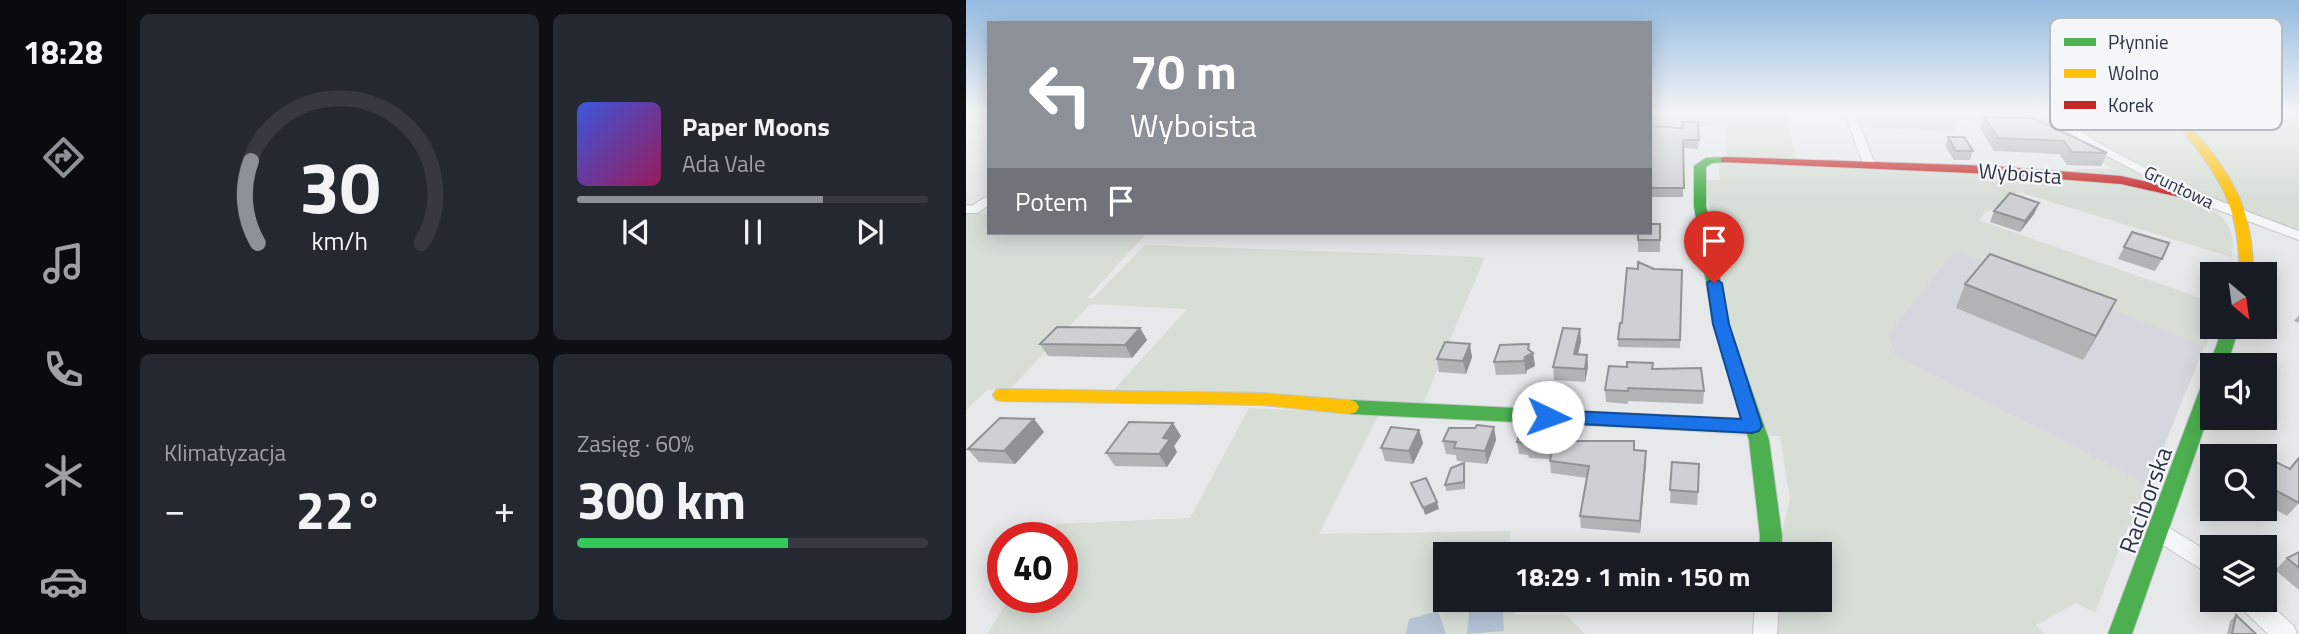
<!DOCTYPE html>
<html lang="pl">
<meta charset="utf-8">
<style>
:root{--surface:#171b24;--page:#242831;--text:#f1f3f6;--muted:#9ea1a6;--line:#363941;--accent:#8c9099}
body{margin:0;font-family:"Titillium Web",sans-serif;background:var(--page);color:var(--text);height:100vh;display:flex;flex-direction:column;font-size:26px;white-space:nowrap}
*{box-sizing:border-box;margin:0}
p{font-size:23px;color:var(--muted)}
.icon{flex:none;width:38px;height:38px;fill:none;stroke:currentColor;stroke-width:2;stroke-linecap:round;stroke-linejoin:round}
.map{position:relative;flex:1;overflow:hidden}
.sheet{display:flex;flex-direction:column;gap:14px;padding:14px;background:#0d0f14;width:840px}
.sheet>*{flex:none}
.banner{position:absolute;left:21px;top:21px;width:665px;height:214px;border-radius:0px;box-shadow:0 4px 18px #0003;background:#8c9099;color:#fff;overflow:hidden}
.needle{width:46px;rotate:151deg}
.fabs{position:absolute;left:1234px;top:262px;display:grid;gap:14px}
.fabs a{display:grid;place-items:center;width:77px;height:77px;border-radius:0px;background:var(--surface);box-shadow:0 4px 18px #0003;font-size:35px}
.speed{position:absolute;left:21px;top:522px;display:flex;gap:14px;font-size:35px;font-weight:700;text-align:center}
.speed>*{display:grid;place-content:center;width:91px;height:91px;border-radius:50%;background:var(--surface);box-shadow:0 4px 18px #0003;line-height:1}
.speed .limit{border:10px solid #d22;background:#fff;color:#111}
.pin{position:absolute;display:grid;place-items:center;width:60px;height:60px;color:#fff;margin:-72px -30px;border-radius:50% 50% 50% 0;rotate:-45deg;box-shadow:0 0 7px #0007}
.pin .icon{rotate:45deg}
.me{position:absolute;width:77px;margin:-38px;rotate:93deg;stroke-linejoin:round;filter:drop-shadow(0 0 5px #0008)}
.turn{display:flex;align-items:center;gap:24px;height:147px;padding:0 28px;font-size:32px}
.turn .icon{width:91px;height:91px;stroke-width:2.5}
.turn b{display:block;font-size:49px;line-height:60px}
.then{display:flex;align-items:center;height:66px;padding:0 28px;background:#0003;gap:14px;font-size:26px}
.big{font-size:52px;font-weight:700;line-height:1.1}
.sheet .widget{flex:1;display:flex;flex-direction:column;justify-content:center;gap:10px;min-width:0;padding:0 24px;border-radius:10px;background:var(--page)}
.sheet .dial{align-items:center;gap:0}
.dial svg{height:182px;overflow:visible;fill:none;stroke:var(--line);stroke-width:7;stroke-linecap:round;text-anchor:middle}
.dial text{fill:var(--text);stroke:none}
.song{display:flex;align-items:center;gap:21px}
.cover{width:84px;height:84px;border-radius:10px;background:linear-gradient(135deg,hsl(230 70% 55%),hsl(330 70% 35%))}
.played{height:7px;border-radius:4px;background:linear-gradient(90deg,var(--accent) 70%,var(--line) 70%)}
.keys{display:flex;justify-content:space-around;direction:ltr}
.heat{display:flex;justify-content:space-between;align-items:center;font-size:38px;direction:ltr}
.charge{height:10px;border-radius:5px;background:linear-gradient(90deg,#34c759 60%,var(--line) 0)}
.sheet .tiles{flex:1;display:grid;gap:14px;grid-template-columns:repeat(2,1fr)}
.trip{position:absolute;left:467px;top:542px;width:399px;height:70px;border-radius:0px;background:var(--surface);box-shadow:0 4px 18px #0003;font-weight:700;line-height:70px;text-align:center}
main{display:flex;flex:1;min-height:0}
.menu{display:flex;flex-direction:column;width:126px;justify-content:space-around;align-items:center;background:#090b0e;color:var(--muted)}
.menu .icon{width:49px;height:49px}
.menu .on{color:var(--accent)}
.menu b{font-size:32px;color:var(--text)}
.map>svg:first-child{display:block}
.built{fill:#d4d7dd}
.green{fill:#d6ded6}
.water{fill:#b4c4d5}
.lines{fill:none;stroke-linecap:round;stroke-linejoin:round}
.street-casing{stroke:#c4c6c8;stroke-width:2}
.fast-casing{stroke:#c4c6c8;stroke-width:2}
.slow-casing{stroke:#c4c6c8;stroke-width:2}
.jam-casing{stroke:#c4c6c8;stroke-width:2}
.street{fill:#f5f6f7;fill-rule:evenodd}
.fast{fill:#4caf50;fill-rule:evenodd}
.slow{fill:#ffc107;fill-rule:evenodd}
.jam{fill:#c62828;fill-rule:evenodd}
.wall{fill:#b1b3b5}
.shaded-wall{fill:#909294}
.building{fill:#ced0d3;stroke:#909294;stroke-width:2}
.route{fill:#1a73e8;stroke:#114b97;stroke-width:2}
.labels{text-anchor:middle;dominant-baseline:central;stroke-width:5;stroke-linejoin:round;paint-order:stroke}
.far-street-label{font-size:18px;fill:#2b3445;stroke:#f4f6f9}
.street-label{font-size:21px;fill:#2b3445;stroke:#f4f6f9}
.near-street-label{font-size:24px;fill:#2b3445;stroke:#f4f6f9}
.key{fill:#f4f6f9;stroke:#b8bcc3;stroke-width:2}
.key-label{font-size:19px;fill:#2b3445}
</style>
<main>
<nav class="menu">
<b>18:28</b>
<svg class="icon on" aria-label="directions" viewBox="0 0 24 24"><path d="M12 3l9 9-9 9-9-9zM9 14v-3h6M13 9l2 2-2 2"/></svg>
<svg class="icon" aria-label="music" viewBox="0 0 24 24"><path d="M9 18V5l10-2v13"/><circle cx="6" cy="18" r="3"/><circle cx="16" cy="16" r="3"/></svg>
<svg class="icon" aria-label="phone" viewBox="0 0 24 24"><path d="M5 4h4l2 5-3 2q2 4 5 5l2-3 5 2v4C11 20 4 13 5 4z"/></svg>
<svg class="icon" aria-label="climate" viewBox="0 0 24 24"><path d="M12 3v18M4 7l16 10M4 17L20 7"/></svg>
<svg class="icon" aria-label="car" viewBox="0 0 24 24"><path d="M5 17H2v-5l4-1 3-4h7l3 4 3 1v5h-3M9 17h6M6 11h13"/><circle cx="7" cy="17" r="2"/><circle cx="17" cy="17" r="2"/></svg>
</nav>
<section class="sheet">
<div class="tiles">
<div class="widget dial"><svg viewBox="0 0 100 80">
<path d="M14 69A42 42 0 1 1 86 69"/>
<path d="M14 69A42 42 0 0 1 11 33" stroke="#8c9099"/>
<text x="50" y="56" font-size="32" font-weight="700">30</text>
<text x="50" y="72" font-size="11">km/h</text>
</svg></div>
<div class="widget">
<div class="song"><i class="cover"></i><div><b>Paper Moons</b><p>Ada Vale</p></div></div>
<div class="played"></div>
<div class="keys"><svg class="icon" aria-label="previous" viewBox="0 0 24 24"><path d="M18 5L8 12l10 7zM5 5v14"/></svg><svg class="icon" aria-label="pause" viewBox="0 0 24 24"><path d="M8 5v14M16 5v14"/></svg><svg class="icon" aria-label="next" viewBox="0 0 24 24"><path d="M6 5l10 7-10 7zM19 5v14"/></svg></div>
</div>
<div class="widget"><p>Klimatyzacja</p>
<div class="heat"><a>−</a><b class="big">22°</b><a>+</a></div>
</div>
<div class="widget"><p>Zasięg · 60%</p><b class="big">300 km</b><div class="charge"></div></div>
</div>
</section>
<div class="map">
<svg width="1333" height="634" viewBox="0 0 1333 634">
<rect width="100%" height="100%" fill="#e6e8ea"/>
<path class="built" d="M989,250L1239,345L1182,485L929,355L921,335Z"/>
<path class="green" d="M684,112H819L831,161L760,158L759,127L684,124Z
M886,112H1333V234L1242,205C1260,220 1272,233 1265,257L1056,193H1043L1042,200L1019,213L1013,220L1246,302L1247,327L1240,346L989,250L921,335L929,355L1182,485L1165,527L1157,522L1162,526L1129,613L1110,603L1070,625L1078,634H807L809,600H854V555H810L824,499L814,436H778L661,427L795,417L765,327L738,180H754L753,163L1112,178L1107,169H1147L1067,123L990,120L989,131L892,127Z
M0,213L23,214V233H181L121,298H127L179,245L519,257L457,404L147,391L221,309L124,304L44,389L21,390L0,410Z
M283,408L413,414L353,534L544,531L545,555H480V600H548L549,615H600L619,634H21L44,597H96V537H83L91,524L224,518Z"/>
<path class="water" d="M504,600H536L538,631L501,634Z
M472,611L480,634H440L443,619Z"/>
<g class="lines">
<defs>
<path id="street" d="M878,112H888L910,166L908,168H900L898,166Z
M1073,112C1094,110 1116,133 1134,144C1197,180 1265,206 1333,231V240L1223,199L1126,148Z
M23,195V205L12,213H0V205L5,206Z
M1192,521L1246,554V576L1184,537L1181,530L1184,523Z
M1298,599L1328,626L1331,634H1302L1275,608L1271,600Z
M789,600H813L811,634H787Z"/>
<path id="fast" d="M759,157L763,158V162L746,163L740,167V206L763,324L803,440L816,536L815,555H793L794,536L783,440L747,324L728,206V166L740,158Z
M1257,327H1273L1261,366H1246V370L1243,366Z
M1246,375V406L1166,634H1142L1237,381L1240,377Z
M384,400L696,415L703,417L705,422L703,427L696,429L384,414L378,412L375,407L378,402Z"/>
<path id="slow" d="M1202,112H1212C1259,165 1288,201 1287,275H1273C1275,197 1247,170 1202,112Z
M36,389L296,393L384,400L390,402L393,407L390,412L384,414L296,405L36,401L30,400L27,395L30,390Z
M696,415L786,419L793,421L795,426L793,431L786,433L696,429L689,427L687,422L689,417Z"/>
<path id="jam" d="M759,157L1027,166L1155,176L1231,193L1233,196L1227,200L1155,184L1027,174L755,162V158Z"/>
</defs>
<use href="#street" class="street-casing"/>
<use href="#fast" class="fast-casing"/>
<use href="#slow" class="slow-casing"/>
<use href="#jam" class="jam-casing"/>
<use href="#street" class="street"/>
<use href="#fast" class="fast"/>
<use href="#slow" class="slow"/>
<use href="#jam" class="jam"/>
</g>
<path class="wall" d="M1018,117L1141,153L1135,166L1101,165L1093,154L1028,151L1014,129Z
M684,126L733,140L732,149L717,148V197H684Z
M982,137L1007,151L1004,160H988L979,146Z
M1073,203L1068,214L1054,232L1024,222L1028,211Z
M672,233L694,240V252H672Z
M1158,247L1196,259L1189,271L1152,259Z
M688,269L716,270L714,348L652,347V339L656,323Z
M999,284L1138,324L1117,360L990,308Z
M1333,315V323L1328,321Z
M174,328L181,340L166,358L82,356L74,344Z
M615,341L612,354L621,355L622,367L619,382L588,380L587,367Z
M563,344V350L567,353L569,366L561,370L560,374L530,375L528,362Z
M506,357L500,374L473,372L471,359Z
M687,369L738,391L737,404L662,401V404L640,402L639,390Z
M68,419L78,432L49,464L13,462L2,449Z
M528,427L530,440L521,464L491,461L490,455L480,454L477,441Z
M579,429L577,435L604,441L680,451L674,533L615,528L614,516L621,478L585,473L584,459L563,458L562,455L553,454L551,442Z
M453,430L457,443L447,464L419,461L415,448Z
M215,436L208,446L211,452L201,467L149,466L140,453Z
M1333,456V503L1321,516L1298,503V458L1323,469Z
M706,462L732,492L731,505L704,503Z
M498,463L499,469V489L480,491L479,485Z
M1333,552V590L1309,570L1321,558Z
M727,600H742L741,608L727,607Z
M1270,615L1290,634H1261L1264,621Z"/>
<path class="shaded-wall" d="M1073,203L1068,214L1054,232L1059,221Z
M1150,300L1138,324L1117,360L1130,336Z
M174,328L181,340L166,358L159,345Z
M614,329L615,341L609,367L608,354Z
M504,344L506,357L500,374L497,361Z
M563,344L564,355L567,353L569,366L561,370L560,374L558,361Z
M621,355L622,367L619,382V369Z
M578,417L579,429L574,446L573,435Z
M68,419L78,432L49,464L38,451Z
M207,423L215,436L208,446L211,452L201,467L193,454L197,438Z
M528,427L530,440L521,464L519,451Z
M453,430L457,443L447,464L443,451Z
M680,451V463L674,533V521Z
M498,463L499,469V489L498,482Z
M471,502L473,509L459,515L457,508Z"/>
<path class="building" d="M1018,117L1067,118L1141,153L1106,152L1098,141L1032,138Z
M717,122H732L733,140H717L718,188H684V126L717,128Z
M982,137H998L1007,151H990Z
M1044,193L1073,203L1059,221L1028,211Z
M684,224H694V240H672V233H684Z
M1166,232L1203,243L1196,259L1158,247Z
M1024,254L1150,300L1130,336L999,284Z
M672,262L688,269L716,270L714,340L652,339L654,323H656L661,268L672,269Z
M91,327L174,328L159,345L74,344Z
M597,328L614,329L608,354L621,355L619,369L587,367Z
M479,342L504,344L497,361L471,359Z
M563,344L562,349L567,353L559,357L558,361L528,362L534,345Z
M661,362L687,363L686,369L735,368L738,391L662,388V391L639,390L643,366L661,367Z
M558,416L578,417L573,435L603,436V441H668V450L680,451L674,521L614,516L623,466L584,461L587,447L561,446V443L551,442Z
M34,418L68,419L38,451L2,449Z
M163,422L207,423L197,438L204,439L193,454L140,453Z
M511,425L528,427L519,451L488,448L490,442L477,441L483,428H509Z
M425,427L453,430L443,451L415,448Z
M1300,457L1324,469L1333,458V503L1298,484V479L1300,477L1298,476V459Z
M706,462L733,464L732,492L704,490Z
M498,463V482L479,485L485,468Z
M460,478L471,502L457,508L445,483Z
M729,549L759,551V555H729Z
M1333,552V568L1321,558Z
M1270,615L1290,634H1266Z"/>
<linearGradient id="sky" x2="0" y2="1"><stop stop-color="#93bae0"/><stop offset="0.56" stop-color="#f4f5f6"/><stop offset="1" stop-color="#f4f5f6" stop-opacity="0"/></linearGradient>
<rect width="1333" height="200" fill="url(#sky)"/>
<path class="route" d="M748,278L756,283L763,324L796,426L793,431L786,433L576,422L573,417L576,412L582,410L775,419L747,324L741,283Z"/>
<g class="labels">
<g class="far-street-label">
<text transform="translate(1213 187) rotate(26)">Gruntowa</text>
</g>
<g class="street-label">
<text transform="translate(1054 173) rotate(4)">Wyboista</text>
</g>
<g class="near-street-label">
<text transform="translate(1179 500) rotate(-70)">Raciborska</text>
</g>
</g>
<rect x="1084" y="18" width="232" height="112" rx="10" class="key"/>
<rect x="1098" y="38" width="32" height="8" fill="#4caf50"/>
<rect x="1098" y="69" width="32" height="9" fill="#ffc107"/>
<rect x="1098" y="101" width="32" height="8" fill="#c62828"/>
<g class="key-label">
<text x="1142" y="49">Płynnie</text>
<text x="1142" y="80">Wolno</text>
<text x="1142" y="112">Korek</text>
</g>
</svg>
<div class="fabs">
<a><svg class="needle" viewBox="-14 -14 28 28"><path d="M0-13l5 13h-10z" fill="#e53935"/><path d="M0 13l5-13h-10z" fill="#9ea1a6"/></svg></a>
<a><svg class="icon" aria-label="sound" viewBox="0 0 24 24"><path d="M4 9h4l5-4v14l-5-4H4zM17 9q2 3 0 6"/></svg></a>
<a><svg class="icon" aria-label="search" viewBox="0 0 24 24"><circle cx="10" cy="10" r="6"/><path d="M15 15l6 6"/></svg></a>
<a><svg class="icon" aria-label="layers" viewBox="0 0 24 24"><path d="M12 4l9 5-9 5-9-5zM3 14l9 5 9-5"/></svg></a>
</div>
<div class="speed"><div class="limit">40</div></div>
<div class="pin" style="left:748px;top:283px;background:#d93025"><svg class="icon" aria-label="arrive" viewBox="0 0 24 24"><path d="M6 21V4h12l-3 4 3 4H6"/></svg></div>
<svg class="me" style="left:582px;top:417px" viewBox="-20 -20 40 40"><circle r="19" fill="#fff"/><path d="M0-13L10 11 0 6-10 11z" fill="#1a73e8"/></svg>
<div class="trip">18:29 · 1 min · 150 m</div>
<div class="banner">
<div class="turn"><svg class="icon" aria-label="left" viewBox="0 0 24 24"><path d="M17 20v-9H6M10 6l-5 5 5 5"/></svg><div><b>70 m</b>Wyboista</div></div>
<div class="then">Potem<svg class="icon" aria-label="arrive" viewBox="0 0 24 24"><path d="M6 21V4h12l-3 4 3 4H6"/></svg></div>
</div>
</div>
</main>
